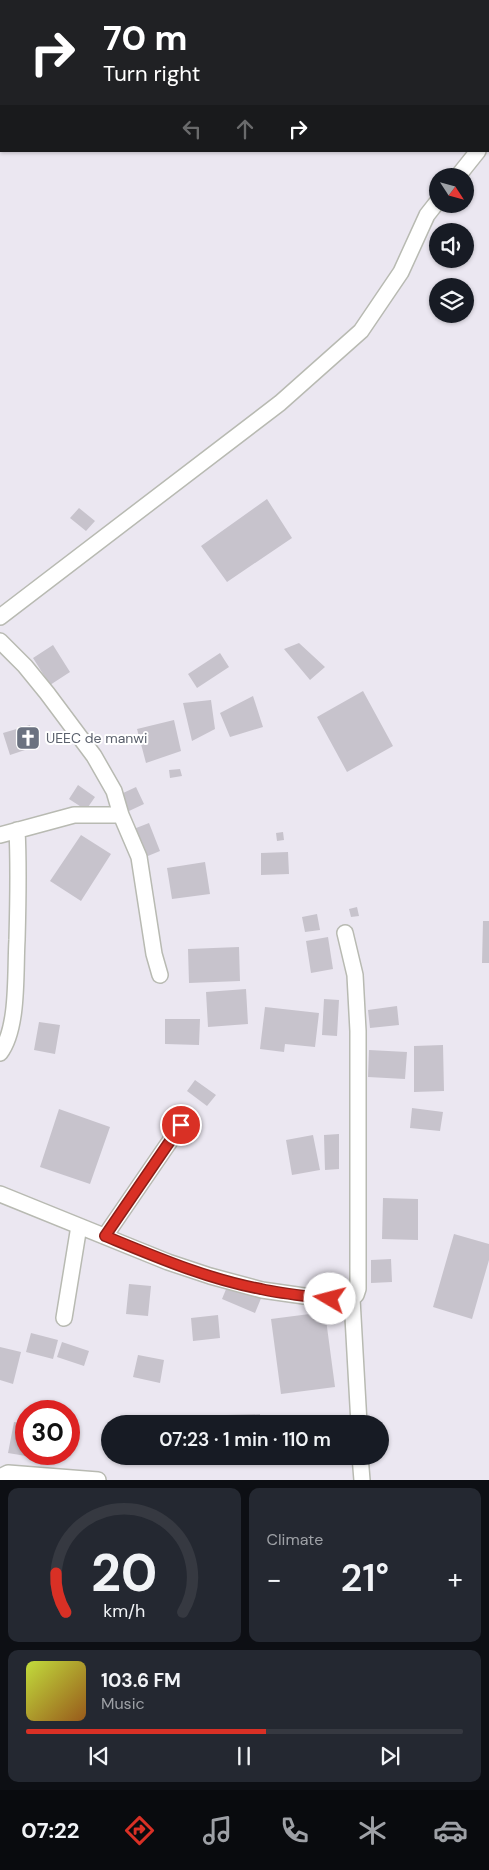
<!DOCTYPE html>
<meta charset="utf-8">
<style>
:root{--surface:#171b24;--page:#242831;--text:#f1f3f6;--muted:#9ea1a6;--line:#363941;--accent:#d93025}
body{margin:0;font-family:"DM Sans",sans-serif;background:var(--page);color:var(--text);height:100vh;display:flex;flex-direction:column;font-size:19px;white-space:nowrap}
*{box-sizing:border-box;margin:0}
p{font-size:16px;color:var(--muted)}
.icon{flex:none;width:28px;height:28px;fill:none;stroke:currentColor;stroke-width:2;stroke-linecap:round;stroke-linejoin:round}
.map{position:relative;height:1480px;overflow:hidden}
.details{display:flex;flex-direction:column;gap:8px;padding:8px;background:#0d0f14;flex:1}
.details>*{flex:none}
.banner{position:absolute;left:0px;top:0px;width:490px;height:152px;box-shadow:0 1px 4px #0004;background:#202124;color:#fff;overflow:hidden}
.needle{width:32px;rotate:126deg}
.tools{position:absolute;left:429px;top:168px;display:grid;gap:10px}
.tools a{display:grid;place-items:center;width:45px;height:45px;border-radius:50%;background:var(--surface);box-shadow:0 1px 4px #0004;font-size:25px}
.speed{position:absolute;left:15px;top:1400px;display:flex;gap:10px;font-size:25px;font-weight:700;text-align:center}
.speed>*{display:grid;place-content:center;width:65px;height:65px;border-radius:50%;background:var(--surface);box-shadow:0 1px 4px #0004;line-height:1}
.speed .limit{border:8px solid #d22;background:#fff;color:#111}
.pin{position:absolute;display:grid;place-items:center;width:42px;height:42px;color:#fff;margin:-21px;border:2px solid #fff;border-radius:50%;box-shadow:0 1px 5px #0007}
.me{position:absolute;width:55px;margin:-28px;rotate:278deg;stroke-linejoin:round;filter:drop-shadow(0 0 4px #0008)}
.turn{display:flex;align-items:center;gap:18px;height:105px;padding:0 20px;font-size:22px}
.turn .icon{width:65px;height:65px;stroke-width:2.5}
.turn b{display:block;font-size:35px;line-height:42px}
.lanes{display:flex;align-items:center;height:48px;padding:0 20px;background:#0003;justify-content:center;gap:25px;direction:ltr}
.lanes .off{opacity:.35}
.big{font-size:38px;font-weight:600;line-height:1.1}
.details .tile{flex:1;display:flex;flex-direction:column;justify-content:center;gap:8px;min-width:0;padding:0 18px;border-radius:10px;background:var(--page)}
.details .dial{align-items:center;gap:0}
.dial svg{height:130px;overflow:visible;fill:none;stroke:var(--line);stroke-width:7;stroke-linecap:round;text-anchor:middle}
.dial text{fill:var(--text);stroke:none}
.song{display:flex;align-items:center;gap:15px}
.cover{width:60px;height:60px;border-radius:8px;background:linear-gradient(135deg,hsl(70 70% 55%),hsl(30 70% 35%))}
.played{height:5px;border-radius:2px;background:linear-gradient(90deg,var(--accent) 55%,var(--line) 55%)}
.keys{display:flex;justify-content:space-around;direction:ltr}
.heat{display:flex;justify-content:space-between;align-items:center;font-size:28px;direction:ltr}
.details .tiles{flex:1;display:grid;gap:8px;grid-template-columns:1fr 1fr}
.tile:last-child{grid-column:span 2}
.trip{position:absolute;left:101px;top:1415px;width:288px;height:50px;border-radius:25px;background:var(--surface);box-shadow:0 1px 4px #0004;font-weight:600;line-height:50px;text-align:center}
.tabs{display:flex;height:80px;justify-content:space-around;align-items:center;background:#090b0e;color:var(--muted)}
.tabs .icon{width:35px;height:35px}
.tabs .on{color:var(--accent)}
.tabs b{font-size:22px;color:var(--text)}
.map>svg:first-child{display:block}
.building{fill:#c7c3cc}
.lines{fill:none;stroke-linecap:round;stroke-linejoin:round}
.street-casing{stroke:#b8bab2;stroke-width:18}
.street{stroke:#fff;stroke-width:15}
.route-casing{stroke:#8d1f18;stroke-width:12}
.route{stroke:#d93025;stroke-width:9}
.labels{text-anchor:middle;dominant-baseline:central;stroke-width:4;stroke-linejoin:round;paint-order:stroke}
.worship-label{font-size:14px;fill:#5b616d;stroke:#fff;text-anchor:start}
</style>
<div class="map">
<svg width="489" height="1480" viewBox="0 0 489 1480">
<rect width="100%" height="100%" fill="#ebe7f1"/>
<path class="building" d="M267,499L292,538L227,582L201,546Z
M79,508L95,521L86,531L70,518Z
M299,643L325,667L310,680L284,649Z
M53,645L70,672L50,685L33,658Z
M220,653L229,667L197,688L188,674Z
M363,691L393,746L347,772L317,717Z
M253,696L263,727L230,737L220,713Z
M211,700L215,729L192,741L183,703Z
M174,720L181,751L146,763L137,729Z
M30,725L37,746L10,755L3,733Z
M180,769L182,776L170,778L169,770Z
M78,785L95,797L86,810L69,799Z
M136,787L144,804L129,811L121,794Z
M149,823L160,851L143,858L131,830Z
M283,832L284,840L277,841L276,833Z
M81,835L111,854L81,901L50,881Z
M288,852L289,874L261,875V853Z
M205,862L210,894L172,899L167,868Z
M357,907L359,916L351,917L349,909Z
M317,914L320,930L305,932L302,917Z
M483,921H489V963H482Z
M328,937L333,969L311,973L306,941Z
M239,947L240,981L189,983L188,949Z
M246,989L248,1024L208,1027L206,992Z
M324,999L339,1000L337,1036L322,1035Z
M397,1006L399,1025L370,1028L368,1010Z
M265,1007L319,1013L315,1047L285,1044L284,1052L260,1049Z
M165,1019H200L199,1045L165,1044Z
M39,1022L60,1025L55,1054L34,1050Z
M443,1045L444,1091L414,1092V1046Z
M369,1050L407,1052L405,1079L368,1077Z
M195,1080L216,1095L207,1106L187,1091Z
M412,1108L443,1112L440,1131L410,1128Z
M59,1109L110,1127L90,1184L40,1167Z
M339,1134V1169L325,1170L324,1135Z
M313,1135L320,1170L292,1175L286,1140Z
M383,1198L418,1199V1240L382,1239Z
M454,1234L489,1244V1260L472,1319L433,1307Z
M391,1259L392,1282L371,1283V1260Z
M229,1282L262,1296L255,1313L222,1299Z
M129,1284L151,1286L148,1316L126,1314Z
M325,1312L335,1387L281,1394L271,1319Z
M218,1315L220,1338L193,1341L191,1318Z
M31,1333L58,1340L53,1359L26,1352Z
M62,1342L89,1351L84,1366L57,1357Z
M0,1347L21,1352L13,1384L0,1380Z
M138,1355L164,1360L160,1383L133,1377Z
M260,1414V1424H226V1415Z
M14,1422L26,1424V1454H32V1457L8,1453Z"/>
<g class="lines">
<defs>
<path id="street" d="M458,176L478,151
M0,617L280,403L361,331L401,272L427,215L438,201
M0,641L25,666L47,693L94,756L114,791L121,815L139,857L154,954L160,975
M0,835L74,815H121
M0,1053C19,1028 15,971 17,940C18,903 19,867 17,830
M0,1194L168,1262L210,1276L262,1290L346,1302L356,1295L358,1289V1031L355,975L345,933
M105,1236L181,1125
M352,1299L359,1424
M64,1318L79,1226
M360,1456L362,1480
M0,1477L8,1473L98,1480"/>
</defs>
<use href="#street" class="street-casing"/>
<use href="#street" class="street"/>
</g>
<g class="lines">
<defs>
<path id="route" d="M181,1125L105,1236C156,1257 207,1279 261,1289C283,1294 307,1296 330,1299"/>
</defs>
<use href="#route" class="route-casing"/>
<use href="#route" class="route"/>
</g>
<defs>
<symbol id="church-square" viewBox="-11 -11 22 22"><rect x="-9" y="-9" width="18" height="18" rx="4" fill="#6b7280" stroke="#fff"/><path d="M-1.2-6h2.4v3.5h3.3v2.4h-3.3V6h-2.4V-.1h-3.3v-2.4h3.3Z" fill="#fff"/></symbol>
</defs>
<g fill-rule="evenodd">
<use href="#church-square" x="14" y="724" width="28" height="28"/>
</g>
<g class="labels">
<g class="worship-label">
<text x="46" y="738">UEEC de manwi</text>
</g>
</g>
</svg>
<div class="tools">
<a><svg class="needle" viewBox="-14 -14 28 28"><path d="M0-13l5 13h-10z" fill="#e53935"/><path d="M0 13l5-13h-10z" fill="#9ea1a6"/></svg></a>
<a><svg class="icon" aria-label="sound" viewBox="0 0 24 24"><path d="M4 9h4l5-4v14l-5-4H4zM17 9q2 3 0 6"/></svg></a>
<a><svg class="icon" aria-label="layers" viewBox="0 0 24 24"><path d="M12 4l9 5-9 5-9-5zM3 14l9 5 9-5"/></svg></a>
</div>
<div class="speed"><div class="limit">30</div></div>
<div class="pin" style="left:181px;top:1125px;background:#d93025"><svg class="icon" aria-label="arrive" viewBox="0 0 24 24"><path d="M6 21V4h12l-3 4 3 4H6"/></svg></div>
<svg class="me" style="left:330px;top:1299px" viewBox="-20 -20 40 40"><circle r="19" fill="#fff"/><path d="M0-13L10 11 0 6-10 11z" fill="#d93025"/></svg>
<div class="trip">07:23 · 1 min · 110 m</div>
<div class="banner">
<div class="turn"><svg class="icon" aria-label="right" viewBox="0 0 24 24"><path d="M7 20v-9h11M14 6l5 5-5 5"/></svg><div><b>70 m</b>Turn right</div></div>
<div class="lanes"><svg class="icon off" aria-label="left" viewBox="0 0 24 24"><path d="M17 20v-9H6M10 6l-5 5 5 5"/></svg><svg class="icon off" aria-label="ahead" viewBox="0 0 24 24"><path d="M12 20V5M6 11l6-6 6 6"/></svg><svg class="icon" aria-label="right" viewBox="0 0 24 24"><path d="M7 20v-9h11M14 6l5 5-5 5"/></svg></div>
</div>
</div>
<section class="details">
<div class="tiles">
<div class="tile dial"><svg viewBox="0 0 100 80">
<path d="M14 69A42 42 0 1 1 86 69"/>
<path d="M14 69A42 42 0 0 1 8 45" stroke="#d93025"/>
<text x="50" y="56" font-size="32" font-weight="700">20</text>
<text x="50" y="72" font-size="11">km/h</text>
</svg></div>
<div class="tile"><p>Climate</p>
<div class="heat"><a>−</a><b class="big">21°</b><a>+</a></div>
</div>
<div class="tile">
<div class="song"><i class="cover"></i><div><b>103.6 FM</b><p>Music</p></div></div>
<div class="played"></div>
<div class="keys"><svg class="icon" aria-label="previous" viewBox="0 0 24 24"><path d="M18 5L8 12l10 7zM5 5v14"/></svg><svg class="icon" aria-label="pause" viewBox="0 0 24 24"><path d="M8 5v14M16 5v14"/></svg><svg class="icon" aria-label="next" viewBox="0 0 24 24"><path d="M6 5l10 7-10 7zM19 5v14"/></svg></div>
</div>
</div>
</section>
<nav class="tabs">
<b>07:22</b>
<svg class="icon on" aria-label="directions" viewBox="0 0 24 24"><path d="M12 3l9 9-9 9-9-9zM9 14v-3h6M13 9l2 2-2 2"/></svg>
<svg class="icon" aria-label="music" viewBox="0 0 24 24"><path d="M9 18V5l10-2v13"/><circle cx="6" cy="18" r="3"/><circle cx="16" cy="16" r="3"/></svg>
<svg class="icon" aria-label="phone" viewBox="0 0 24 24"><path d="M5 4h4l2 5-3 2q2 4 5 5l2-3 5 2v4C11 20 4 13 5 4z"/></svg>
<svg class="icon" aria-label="climate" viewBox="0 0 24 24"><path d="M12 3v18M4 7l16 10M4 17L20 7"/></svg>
<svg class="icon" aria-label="car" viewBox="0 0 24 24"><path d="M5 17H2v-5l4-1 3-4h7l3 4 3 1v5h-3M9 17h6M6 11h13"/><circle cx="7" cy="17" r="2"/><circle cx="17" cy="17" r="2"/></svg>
</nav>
